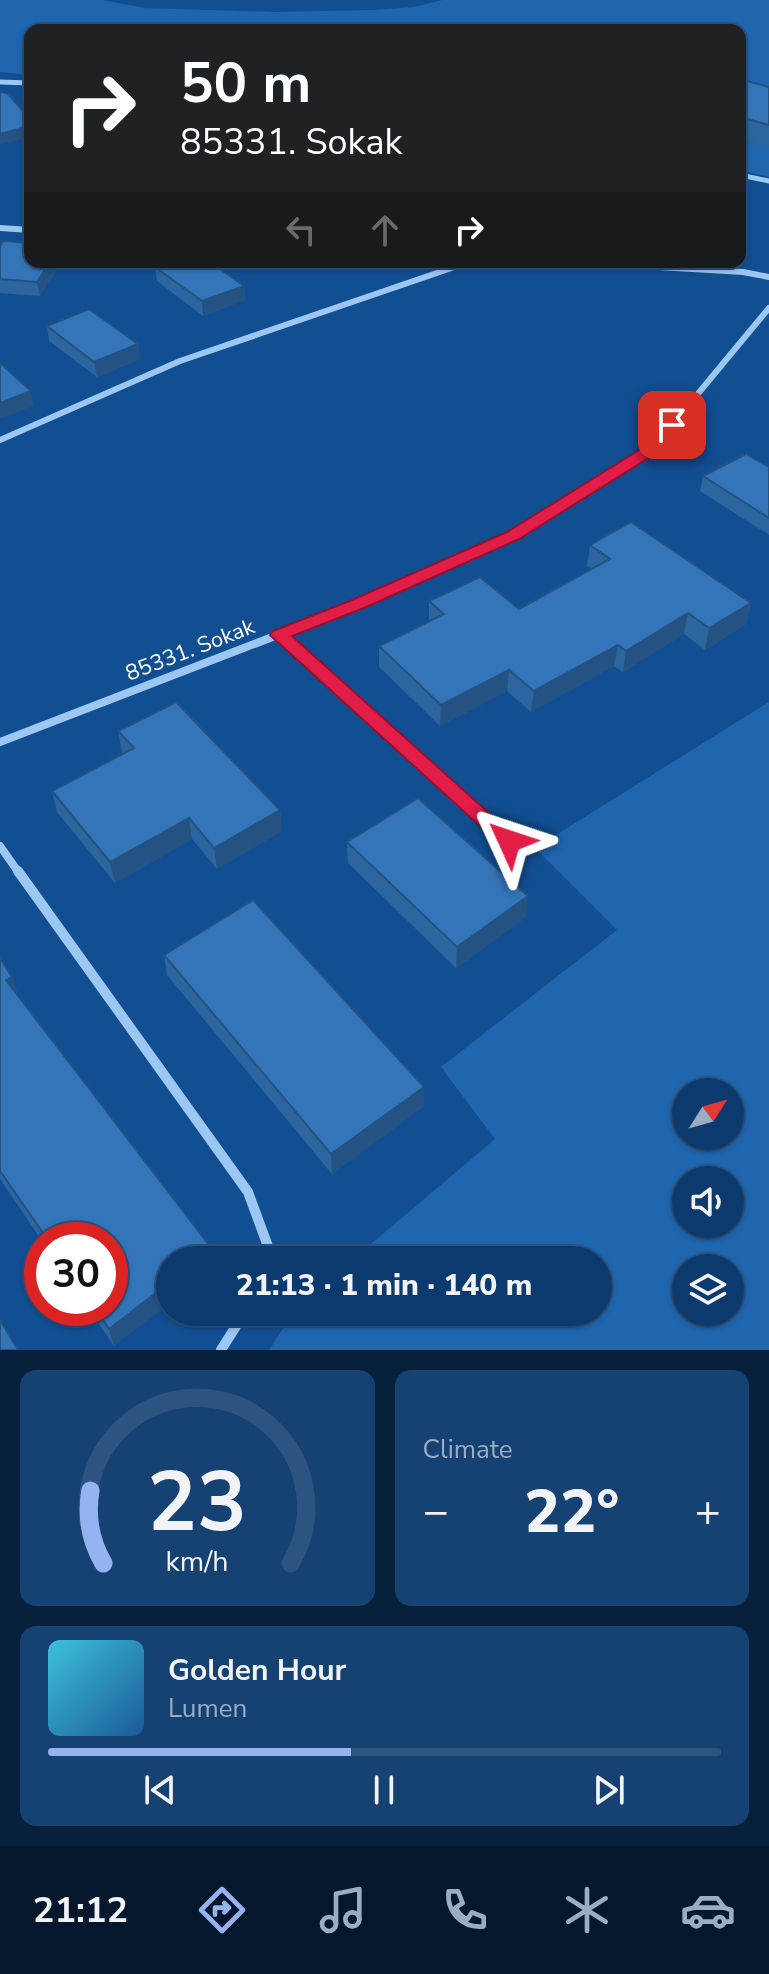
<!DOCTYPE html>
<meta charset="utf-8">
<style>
:root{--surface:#0d3a6e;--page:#164173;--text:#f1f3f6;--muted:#9aadc2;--line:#2d5481;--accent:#95b2f1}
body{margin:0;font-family:"Nunito Sans",sans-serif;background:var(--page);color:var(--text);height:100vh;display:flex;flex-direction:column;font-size:30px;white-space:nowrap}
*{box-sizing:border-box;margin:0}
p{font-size:26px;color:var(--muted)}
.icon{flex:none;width:44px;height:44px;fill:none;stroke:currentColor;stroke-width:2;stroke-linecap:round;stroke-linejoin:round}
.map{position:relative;height:1350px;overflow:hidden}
.details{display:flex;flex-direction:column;gap:20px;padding:20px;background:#07203c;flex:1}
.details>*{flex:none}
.banner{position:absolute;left:24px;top:24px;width:722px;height:244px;border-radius:16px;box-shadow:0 2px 6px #0004,0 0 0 2px var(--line);background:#202124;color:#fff;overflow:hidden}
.needle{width:52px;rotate:53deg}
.fabs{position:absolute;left:672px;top:1078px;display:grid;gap:16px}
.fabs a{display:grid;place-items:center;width:72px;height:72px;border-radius:50%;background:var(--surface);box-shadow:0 2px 6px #0004,0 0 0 2px var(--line);font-size:40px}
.speed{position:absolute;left:24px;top:1222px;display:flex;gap:16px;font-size:40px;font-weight:700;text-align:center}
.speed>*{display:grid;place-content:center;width:104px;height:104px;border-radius:50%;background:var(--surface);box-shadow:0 2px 6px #0004,0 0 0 2px var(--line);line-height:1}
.speed .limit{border:12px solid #d22;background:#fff;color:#111}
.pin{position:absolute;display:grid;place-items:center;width:68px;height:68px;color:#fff;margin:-34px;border-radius:16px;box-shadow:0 4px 12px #0006}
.me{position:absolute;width:88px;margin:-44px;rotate:312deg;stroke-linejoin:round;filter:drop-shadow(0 0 6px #0008)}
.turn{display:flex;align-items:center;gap:28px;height:168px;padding:0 24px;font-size:36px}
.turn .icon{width:104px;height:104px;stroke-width:2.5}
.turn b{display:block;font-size:56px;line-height:68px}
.lanes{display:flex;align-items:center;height:76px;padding:0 24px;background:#0003;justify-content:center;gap:40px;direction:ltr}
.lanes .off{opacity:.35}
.big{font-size:60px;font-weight:800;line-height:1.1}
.details .widget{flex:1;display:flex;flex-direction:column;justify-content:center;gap:12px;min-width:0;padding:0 28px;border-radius:16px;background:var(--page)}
.details .dial{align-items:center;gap:0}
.dial svg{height:208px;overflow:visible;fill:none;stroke:var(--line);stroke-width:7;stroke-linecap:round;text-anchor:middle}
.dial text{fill:var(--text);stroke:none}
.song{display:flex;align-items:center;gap:24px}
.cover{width:96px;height:96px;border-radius:12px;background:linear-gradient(135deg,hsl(190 70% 55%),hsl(210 70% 35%))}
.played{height:8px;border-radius:4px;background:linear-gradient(90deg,var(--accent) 45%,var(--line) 45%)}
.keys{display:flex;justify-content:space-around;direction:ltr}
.heat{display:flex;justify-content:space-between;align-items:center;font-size:44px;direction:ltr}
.details .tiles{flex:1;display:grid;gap:20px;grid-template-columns:1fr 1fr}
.widget:last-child{grid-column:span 2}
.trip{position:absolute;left:156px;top:1246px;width:456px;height:80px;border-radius:40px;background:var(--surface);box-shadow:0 2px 6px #0004,0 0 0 2px var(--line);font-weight:800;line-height:80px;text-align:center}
.tabs{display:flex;height:128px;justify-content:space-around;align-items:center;background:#05172c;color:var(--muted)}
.tabs .icon{width:56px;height:56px}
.tabs .active{color:var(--accent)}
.tabs b{font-size:36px;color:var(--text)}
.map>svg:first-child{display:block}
.green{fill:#1f66af;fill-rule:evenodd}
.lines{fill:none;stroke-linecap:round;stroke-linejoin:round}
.minor-far3{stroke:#9dc7f3;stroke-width:5}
.minor-far2{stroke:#9dc7f3;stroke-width:6}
.minor-far1{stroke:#9dc7f3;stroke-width:8}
.minor{stroke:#9dc7f3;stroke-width:10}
.wall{fill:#2d659f}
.shaded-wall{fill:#245282}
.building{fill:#3475b9;stroke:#245282;stroke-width:2}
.route{fill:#e11d48;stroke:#92132f;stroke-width:2}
.labels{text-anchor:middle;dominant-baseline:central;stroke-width:6;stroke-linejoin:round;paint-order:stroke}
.street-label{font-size:22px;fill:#fff;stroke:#114e92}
</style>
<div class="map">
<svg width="769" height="1350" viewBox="0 0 769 1350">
<rect width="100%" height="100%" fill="#114e92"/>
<path class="green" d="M0,0H102L145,8L275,12L372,10L415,7L442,0H769V177L740,170V30H30V75L0,72Z
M769,702V1350H269L284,1327L299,1312H598V1260H352L495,1139L441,1067L617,930L535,848ZM686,1092H730V1136H686ZM686,1180H730V1224H686ZM686,1268H730V1312H686Z"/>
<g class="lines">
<path class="minor-far3" d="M0,82L30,83
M740,175L769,181"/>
<path class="minor-far2" d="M0,228L30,230
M574,262L743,272L769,277
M0,440L180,361L469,262
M563,504L653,448L769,308"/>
<path class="minor-far1" d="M279,635L509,841
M0,742L358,604L513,535L566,502
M0,846L19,873"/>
<path class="minor" d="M18,871L248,1192L273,1260
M221,1350L245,1312"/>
</g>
<path class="wall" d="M740,79L769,87V148L740,139Z
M0,246L62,262L40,296L0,293Z
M155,267L244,286L245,300L203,316L157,281Z
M47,326L138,344L140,359L97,377L49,341Z
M769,467V535L700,491L703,476Z
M590,545L751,603L746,624L705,650L684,634L623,672L614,666L531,712L507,691L440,726L379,667V646L429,621V601L519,609L592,569L587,566Z
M118,731L280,810L282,831L217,869L192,839L115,883L57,812L52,791L123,754L122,752Z
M347,842L526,917L456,968L348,863Z
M164,955L424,1106L332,1174L167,975Z
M0,958L12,977L18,996L212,1249L214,1260H170L114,1346L88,1308H110V1240L42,1241L0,1179Z"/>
<path class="shaded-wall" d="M30,126V137L0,145V134Z
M50,262H62L40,296L37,282Z
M244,286L245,300L203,316L202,301Z
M138,344L140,359L97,377L94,362Z
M31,391L34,406L0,419V403Z
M751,603L746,624L705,650L709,628Z
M688,613L684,634L623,672L626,651Z
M618,645L614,666L531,712L534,691Z
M509,670L507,691L440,726L441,705Z
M280,810L282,831L217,869L214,848Z
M189,818L192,839L115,883L110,862Z
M528,896L526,917L456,968L457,947Z
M12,977L18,997L6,980Z
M424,1087V1106L332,1174L331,1154Z
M212,1249L214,1260H198Z
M170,1282V1303L114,1346L109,1329Z"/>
<path class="building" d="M740,79L769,87V125L740,117Z
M0,92L7,93L30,119V126L0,134Z
M3,241L30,243V262H50L37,282L0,279V246Z
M169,262H210L244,286L202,301L155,267Z
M89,309L138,344L94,362L47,326Z
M0,363L31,391L0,403Z
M746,454L769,467V518L703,476Z
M631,522L751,603L709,628L688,613L626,651L618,645L534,691L509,670L441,705L379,646L444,614L429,601L480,577L519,609L610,559L590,545Z
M176,702L280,810L214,848L189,818L110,862L52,791L134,748L118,731Z
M418,798L528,896L457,947L347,842Z
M253,900L424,1087L331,1154L164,955Z
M0,958L12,977L6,980L212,1249L198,1260H170V1282L109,1329L95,1308H110V1240H48L0,1171Z
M0,1320L18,1350H0Z"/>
<path class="route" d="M672,421L679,425L658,452L519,539L364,608L292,636L520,841L517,846H502L270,635L273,631L352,600L507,532L647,445L667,422Z"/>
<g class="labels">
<g class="street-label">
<text transform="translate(190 650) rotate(-21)">85331. Sokak</text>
</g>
</g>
</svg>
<div class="fabs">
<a><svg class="needle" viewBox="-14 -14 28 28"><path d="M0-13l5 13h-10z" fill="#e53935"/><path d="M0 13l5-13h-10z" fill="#9aadc2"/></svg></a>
<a><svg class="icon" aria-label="sound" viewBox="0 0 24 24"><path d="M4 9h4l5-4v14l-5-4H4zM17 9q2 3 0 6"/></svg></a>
<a><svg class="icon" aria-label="layers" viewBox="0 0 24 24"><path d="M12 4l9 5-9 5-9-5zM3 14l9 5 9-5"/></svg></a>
</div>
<div class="speed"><div class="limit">30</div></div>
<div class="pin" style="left:672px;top:425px;background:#d93025"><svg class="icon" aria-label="arrive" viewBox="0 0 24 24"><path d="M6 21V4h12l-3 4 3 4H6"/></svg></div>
<svg class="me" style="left:509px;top:841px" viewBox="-20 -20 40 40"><path d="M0-17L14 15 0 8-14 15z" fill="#e11d48" stroke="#fff" stroke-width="4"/></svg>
<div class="trip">21:13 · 1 min · 140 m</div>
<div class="banner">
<div class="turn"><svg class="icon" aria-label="right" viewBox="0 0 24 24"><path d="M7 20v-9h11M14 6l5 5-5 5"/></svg><div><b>50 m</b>85331. Sokak</div></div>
<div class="lanes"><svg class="icon off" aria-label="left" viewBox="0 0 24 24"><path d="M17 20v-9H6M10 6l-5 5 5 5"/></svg><svg class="icon off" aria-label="ahead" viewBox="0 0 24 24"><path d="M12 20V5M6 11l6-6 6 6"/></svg><svg class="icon" aria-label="right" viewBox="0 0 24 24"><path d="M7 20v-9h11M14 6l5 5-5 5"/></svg></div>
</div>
</div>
<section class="details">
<div class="tiles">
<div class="widget dial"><svg viewBox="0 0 100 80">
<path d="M14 69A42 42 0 1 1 86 69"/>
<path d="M14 69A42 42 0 0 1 9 41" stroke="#95b2f1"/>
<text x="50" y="56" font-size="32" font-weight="700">23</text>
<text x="50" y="72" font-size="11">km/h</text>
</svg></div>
<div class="widget"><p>Climate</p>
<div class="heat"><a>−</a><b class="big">22°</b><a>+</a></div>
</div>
<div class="widget">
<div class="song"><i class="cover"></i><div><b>Golden Hour</b><p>Lumen</p></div></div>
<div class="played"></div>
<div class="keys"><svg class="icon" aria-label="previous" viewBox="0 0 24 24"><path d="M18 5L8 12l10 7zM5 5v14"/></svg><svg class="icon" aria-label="pause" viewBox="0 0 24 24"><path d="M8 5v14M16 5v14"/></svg><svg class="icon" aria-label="next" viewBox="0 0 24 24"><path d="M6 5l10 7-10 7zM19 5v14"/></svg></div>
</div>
</div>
</section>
<nav class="tabs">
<b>21:12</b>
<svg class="icon active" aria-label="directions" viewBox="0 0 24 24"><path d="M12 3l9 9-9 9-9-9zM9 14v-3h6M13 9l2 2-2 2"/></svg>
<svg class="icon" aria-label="music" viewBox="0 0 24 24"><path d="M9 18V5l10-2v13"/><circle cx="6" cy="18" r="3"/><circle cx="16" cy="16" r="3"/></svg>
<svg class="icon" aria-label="phone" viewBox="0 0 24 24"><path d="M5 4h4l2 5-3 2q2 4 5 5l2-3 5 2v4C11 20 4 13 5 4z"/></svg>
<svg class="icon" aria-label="climate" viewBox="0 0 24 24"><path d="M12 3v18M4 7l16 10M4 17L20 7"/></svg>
<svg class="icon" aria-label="car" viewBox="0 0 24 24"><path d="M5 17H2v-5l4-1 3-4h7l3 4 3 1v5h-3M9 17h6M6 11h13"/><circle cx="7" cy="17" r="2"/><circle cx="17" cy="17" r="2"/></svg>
</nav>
